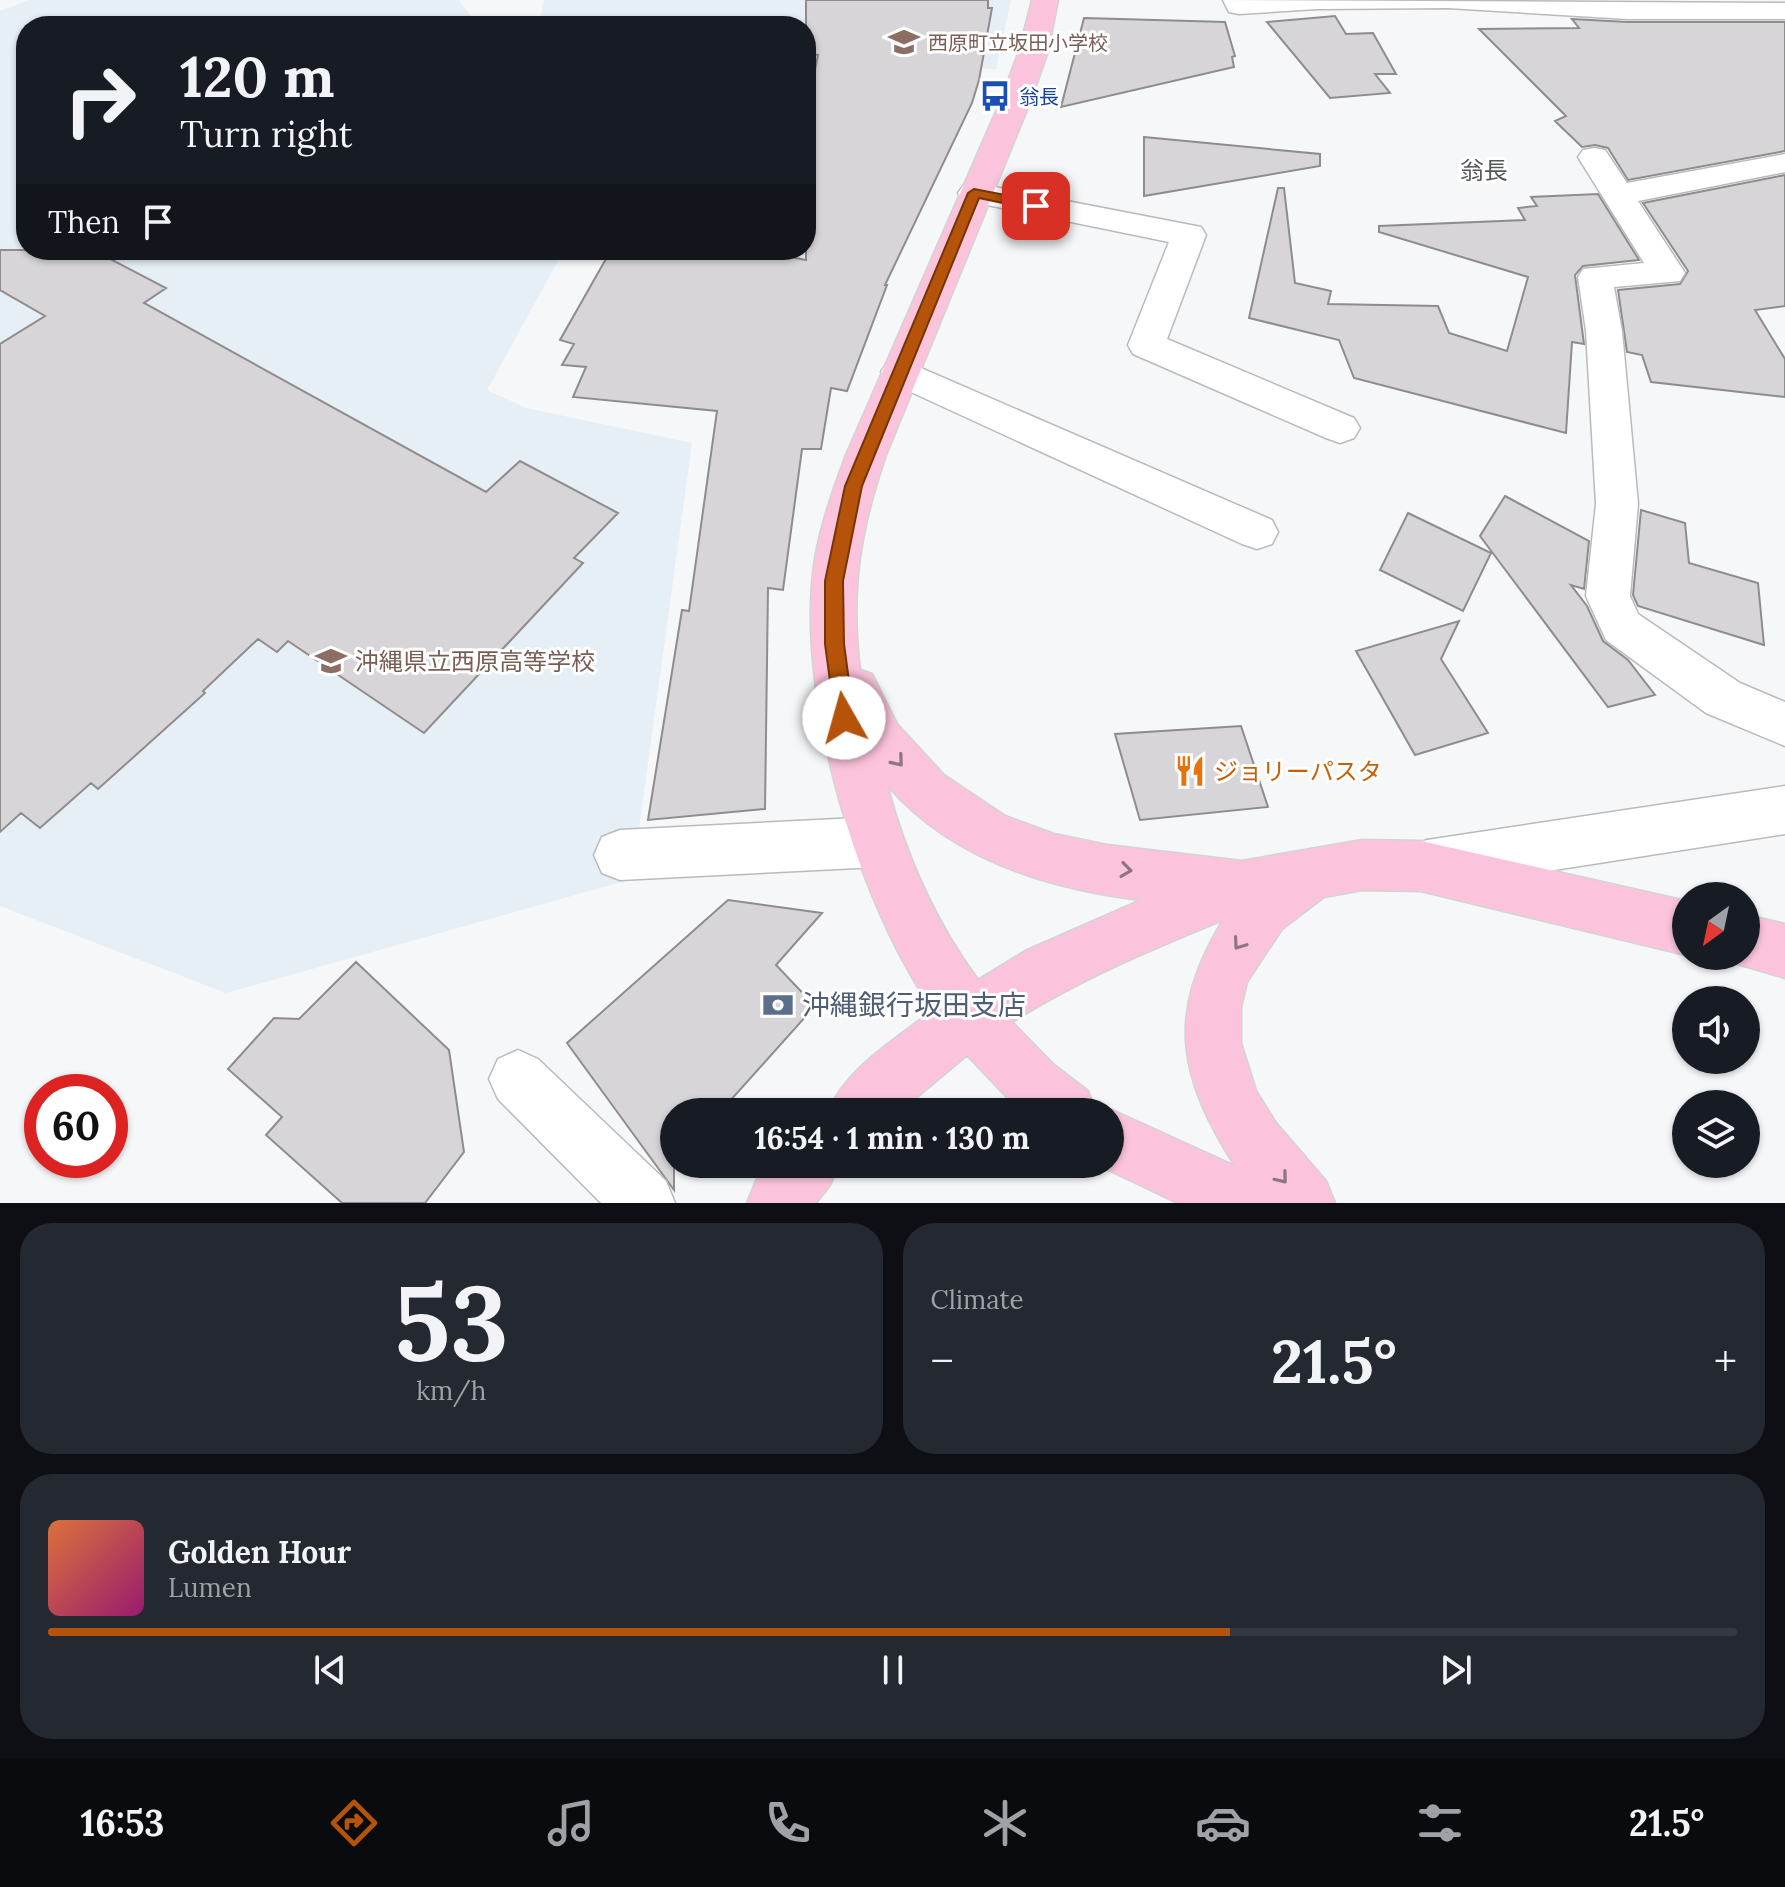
<!DOCTYPE html>
<meta charset="utf-8">
<style>
:root{--surface:#171b24;--page:#242831;--text:#f1f3f6;--muted:#9ea1a6;--line:#363941;--accent:#b45309}
body{margin:0;font-family:Lora,"Noto Sans JP",serif;background:var(--page);color:var(--text);height:100vh;display:flex;flex-direction:column;font-size:30px;white-space:nowrap}
*{box-sizing:border-box;margin:0}
p{font-size:26px;color:var(--muted)}
.icon{flex:none;width:44px;height:44px;fill:none;stroke:currentColor;stroke-width:2;stroke-linecap:round;stroke-linejoin:round}
.map{position:relative;height:1203px;overflow:hidden}
.details{display:flex;flex-direction:column;gap:20px;padding:20px;background:#0d0f14;flex:1}
.details>*{flex:none}
.guide{position:absolute;left:16px;top:16px;width:800px;height:244px;border-radius:32px;box-shadow:0 2px 6px #0004;background:#171b24;color:var(--text);overflow:hidden}
.needle{width:52px;rotate:213deg}
.fabs{position:absolute;left:1672px;top:882px;display:grid;gap:16px}
.fabs a{display:grid;place-items:center;width:88px;height:88px;border-radius:50%;background:var(--surface);box-shadow:0 2px 6px #0004;font-size:40px}
.speed{position:absolute;left:24px;top:1074px;display:flex;gap:16px;font-size:40px;font-weight:700;text-align:center}
.speed>*{display:grid;place-content:center;width:104px;height:104px;border-radius:50%;background:var(--surface);box-shadow:0 2px 6px #0004;line-height:1}
.speed .limit{border:12px solid #d22;background:#fff;color:#111}
.pin{position:absolute;display:grid;place-items:center;width:68px;height:68px;color:#fff;margin:-34px;border-radius:16px;box-shadow:0 4px 12px #0006}
.me{position:absolute;width:88px;margin:-44px;rotate:353deg;stroke-linejoin:round;filter:drop-shadow(0 0 6px #0008)}
.turn{display:flex;align-items:center;gap:28px;height:168px;padding:0 32px;font-size:36px}
.turn .icon{width:104px;height:104px;stroke-width:2.5}
.turn b{display:block;font-size:56px;line-height:68px}
.then{display:flex;align-items:center;height:76px;padding:0 32px;background:#0003;gap:16px;font-size:30px}
.big{font-size:60px;font-weight:700;line-height:1.1}
.details .widget{flex:1;display:flex;flex-direction:column;justify-content:center;gap:12px;min-width:0;padding:0 28px;border-radius:32px;background:var(--page)}
.details .dial{align-items:center;gap:0}
.dial b{font-size:104px;line-height:1}
.song{display:flex;align-items:center;gap:24px}
.cover{width:96px;height:96px;border-radius:12px;background:linear-gradient(135deg,hsl(20 70% 55%),hsl(320 70% 35%))}
.played{height:8px;border-radius:4px;background:linear-gradient(90deg,var(--accent) 70%,var(--line) 70%)}
.keys{display:flex;justify-content:space-around;direction:ltr}
.heat{display:flex;justify-content:space-between;align-items:center;font-size:44px;direction:ltr}
.details .tiles{flex:1;display:grid;gap:20px;grid-template-columns:1fr 1fr}
.widget:last-child{grid-column:span 2}
.trip{position:absolute;left:660px;top:1098px;width:464px;height:80px;border-radius:40px;background:var(--surface);box-shadow:0 2px 6px #0004;font-weight:700;line-height:80px;text-align:center}
.dock{display:flex;height:128px;justify-content:space-around;align-items:center;background:#090b0e;color:var(--muted)}
.dock .icon{width:56px;height:56px}
.dock .current{color:var(--accent)}
.dock b{font-size:36px;color:var(--text)}
.map>svg:first-child{display:block}
.built{fill:#e6eef6}
.building{fill:#d7d5d7;stroke:#8e8c8d;stroke-width:2}
.lines{fill:none;stroke-linecap:round;stroke-linejoin:round}
.minor-casing{stroke:#b8babc;stroke-width:3}
.major-casing{stroke:#d3d3d4;stroke-width:3}
.minor{fill:#fff;fill-rule:evenodd}
.major{fill:#fcc4dc;fill-rule:evenodd}
.oneway{stroke:#907481}
.route{fill:#b45309;stroke:#753606;stroke-width:2}
.labels{text-anchor:middle;dominant-baseline:central;stroke-width:6;stroke-linejoin:round;paint-order:stroke}
.far-education-label{font-size:20px;fill:#785e54;stroke:#fff;text-anchor:start}
.far-transit-label{font-size:20px;fill:#164399;stroke:#fff;text-anchor:start}
.far-quarter-label{font-size:24px;fill:#565759;stroke:#fff}
.education-label{font-size:24px;fill:#785e54;stroke:#fff;text-anchor:start}
.food-label{font-size:24px;fill:#c56008;stroke:#fff;text-anchor:start}
.near-service-label{font-size:28px;fill:#4e5e75;stroke:#fff;text-anchor:start}
</style>
<div class="map">
<svg width="1785" height="1203" viewBox="0 0 1785 1203">
<rect width="100%" height="100%" fill="#f5f7f9"/>
<path class="built" d="M29,0H459L470,15L497,26H26V250H564L487,390L526,408L692,443L632,879L226,993L0,906V11Z
M544,0H1011L996,69L806,59V26H538Z"/>
<path class="building" d="M806,0H988V8H992L979,80L972,103L885,285H887L847,391L831,388L821,449H802L783,590L768,588L765,809L648,820L682,610L689,611L717,411L573,397L586,367L562,365L574,344L560,340L611,250H755L806,260V114L818,55L806,54Z
M1335,16L1346,34L1373,33L1396,74H1375L1390,93L1330,98L1267,22Z
M1084,18L1225,22L1235,56L1232,57L1234,67L1061,107Z
M1572,19L1628,22H1785V151L1628,180L1608,148L1595,145L1582,147L1555,121L1566,116L1479,29L1579,28Z
M1144,137L1320,154V166L1144,196Z
M1785,175V306L1755,310L1785,359V397L1651,382L1642,355L1627,352L1618,290L1680,284L1688,271L1643,203Z
M1278,188H1284L1295,283L1331,291L1328,304L1438,306L1449,333L1507,351L1528,277L1379,232V226L1525,220L1518,208L1537,206L1531,197L1598,194L1639,260L1583,266L1575,275L1584,344L1572,342L1566,433L1354,378L1339,340L1249,318Z
M0,250H93L166,288L144,303L486,492L520,461L618,513L574,558L583,563L424,733L288,641L277,652L258,639L203,691L205,693L98,789L91,783L40,828L21,813L0,832V344L45,316L0,290Z
M1505,496L1589,541L1584,589L1571,585L1587,606L1603,641L1628,660L1655,695L1608,707L1480,536Z
M1641,510L1685,523L1689,563L1758,583L1764,645L1638,606L1633,595Z
M1408,513L1491,553L1463,611L1380,570Z
M1459,621L1441,659L1488,733L1415,755L1356,651Z
M1241,726L1268,807L1140,820L1115,734Z
M728,900L822,913L776,965L815,1006L720,1112H674V1190L567,1043Z
M356,962L449,1050L464,1152L425,1203H342L266,1135L282,1117L228,1069L274,1018L299,1019Z"/>
<g class="lines">
<defs>
<path id="minor" d="M1223,0L1785,3V19H1628L1448,8L1317,9L1239,14L1229,12Z
M1594,148L1605,150L1627,183L1785,154V172L1638,201L1685,273L1680,281L1614,287L1622,331L1638,504L1630,596L1638,614L1740,683L1785,702V746L1706,713L1606,640L1600,627L1586,596L1596,504L1586,331L1578,277L1583,269L1644,263L1578,157L1583,150Z
M974,183L1201,227L1206,235L1167,339L1354,418L1360,428L1354,438L1340,443L1326,438L1133,354L1128,345L1169,242L963,200L958,193L963,186Z
M900,359L1272,520L1278,532L1272,544L1257,549L1242,544L887,381L881,372L887,363Z
M1785,786V834L1427,890L1409,883L1401,865L1409,847L1427,840Z
M877,817L895,825L902,842L895,859L877,867L620,880L602,873L594,855L602,837L620,830Z
M518,1050L538,1059L666,1181L675,1203H601L498,1099L489,1079L498,1059Z"/>
<path id="major" d="M1032,0H1058L1048,51L1031,100L886,455C860,530 850,591 860,670L872,674L897,724L944,775L1005,816L1054,834L1107,845L1242,861L1362,840L1421,841L1686,901V955L1421,891L1362,890L1324,897L1282,929L1247,982L1241,1007V1043L1256,1091L1276,1123L1326,1181L1335,1203H1178L1096,1164H1110V1112H1104L1110,1109L1235,1166C1178,1076 1166,1014 1223,920C1148,951 1080,979 1012,1022L1054,1065L1088,1091L1096,1112H1021L967,1055L899,1112H828C846,1068 896,1039 933,1010C859,904 802,713 812,584C815,539 831,496 846,455L1001,100L1019,51ZM887,785C951,859 1047,889 1141,900L1027,950L978,980C934,920 906,856 887,785Z
M1746,915L1785,924V978L1727,961L1725,956H1746Z
M770,1164H839L830,1185L816,1203H747L756,1181Z"/>
</defs>
<use href="#minor" class="minor-casing"/>
<use href="#major" class="major-casing"/>
<use href="#minor" class="minor"/>
<use href="#major" class="major"/>
</g>
<defs><path id="oneway-chevron" d="M-2-3.5L2.5 0L-2 3.5" fill="none" stroke-width="1.6" stroke-linecap="round" stroke-linejoin="round" transform="scale(2)"/></defs>
<g class="oneway">
<use href="#oneway-chevron" transform="translate(898 761) rotate(50)"/>
<use href="#oneway-chevron" transform="translate(1126 870) rotate(8)"/>
<use href="#oneway-chevron" transform="translate(1239 944) rotate(125)"/>
<use href="#oneway-chevron" transform="translate(1282 1178) rotate(51)"/>
</g>
<path class="route" d="M974,189L1036,201L1043,206L1036,210L979,198L862,486L843,581L844,644L854,718L851,725L844,727L837,725L835,718L825,644V581L845,486L968,193Z"/>
<defs>
<symbol id="school-bare" viewBox="-9 -9 18 18"><path d="M0-5L7-2L0 1L-7-2ZM-4 1L0 2.5L4 1V4Q0 6-4 4Z" fill="#8d6e63" stroke="#fff" stroke-width="2.5" paint-order="stroke"/></symbol>
<symbol id="bus-bare" viewBox="-9 -9 18 18"><path d="M-5-6H5V4H4V6H2V4H-2V6H-4V4H-5ZM-3.5-4V0h7V-4ZM-3.5 1.2v1.5H-2V1.2ZM2 1.2v1.5H3.5V1.2Z" fill="#1a4fb4" stroke="#fff" stroke-width="2.5" paint-order="stroke"/></symbol>
<symbol id="restaurant-bare" viewBox="-9 -9 18 18"><path d="M-5-6h1v4h1v-4h1v4h1v-4h1v5L-1.5 .5V6h-2V.5L-5-1ZM5-6V6H3V1.5H1.5Q1.5-4 5-6Z" fill="#e8710a" stroke="#fff" stroke-width="2.5" paint-order="stroke"/></symbol>
<symbol id="bank-bare" viewBox="-9 -9 18 18"><path d="M-6-4H6V4H-6ZM0-2.3a2.3 2.3 0 1 0 0 4.6a2.3 2.3 0 1 0 0-4.6Z" fill="#5c6f8a" stroke="#fff" stroke-width="2.5" paint-order="stroke"/></symbol>
</defs>
<g fill-rule="evenodd">
<use href="#school-bare" x="882" y="20" width="44" height="44"/>
<use href="#bus-bare" x="973" y="74" width="44" height="44"/>
<use href="#school-bare" x="309" y="639" width="44" height="44"/>
<use href="#restaurant-bare" x="1168" y="749" width="44" height="44"/>
<use href="#bank-bare" x="756" y="983" width="44" height="44"/>
</g>
<g class="labels">
<g class="far-education-label">
<text x="928" y="42">西原町立坂田小学校</text>
</g>
<g class="far-transit-label">
<text x="1019" y="96">翁長</text>
</g>
<g class="far-quarter-label">
<text x="1484" y="170">翁長</text>
</g>
<g class="education-label">
<text x="355" y="661">沖縄県立西原高等学校</text>
</g>
<g class="food-label">
<text x="1214" y="771">ジョリーパスタ</text>
</g>
<g class="near-service-label">
<text x="802" y="1005">沖縄銀行坂田支店</text>
</g>
</g>
</svg>
<div class="fabs">
<a><svg class="needle" viewBox="-14 -14 28 28"><path d="M0-13l5 13h-10z" fill="#e53935"/><path d="M0 13l5-13h-10z" fill="#9ea1a6"/></svg></a>
<a><svg class="icon" aria-label="sound" viewBox="0 0 24 24"><path d="M4 9h4l5-4v14l-5-4H4zM17 9q2 3 0 6"/></svg></a>
<a><svg class="icon" aria-label="layers" viewBox="0 0 24 24"><path d="M12 4l9 5-9 5-9-5zM3 14l9 5 9-5"/></svg></a>
</div>
<div class="speed"><div class="limit">60</div></div>
<div class="pin" style="left:1036px;top:206px;background:#d93025"><svg class="icon" aria-label="arrive" viewBox="0 0 24 24"><path d="M6 21V4h12l-3 4 3 4H6"/></svg></div>
<svg class="me" style="left:844px;top:718px" viewBox="-20 -20 40 40"><circle r="19" fill="#fff"/><path d="M0-13L10 11 0 6-10 11z" fill="#b45309"/></svg>
<div class="trip">16:54 · 1 min · 130 m</div>
<div class="guide">
<div class="turn"><svg class="icon" aria-label="right" viewBox="0 0 24 24"><path d="M7 20v-9h11M14 6l5 5-5 5"/></svg><div><b>120 m</b>Turn right</div></div>
<div class="then">Then<svg class="icon" aria-label="arrive" viewBox="0 0 24 24"><path d="M6 21V4h12l-3 4 3 4H6"/></svg></div>
</div>
</div>
<section class="details">
<div class="tiles">
<div class="widget dial"><b>53</b><p>km/h</p></div>
<div class="widget"><p>Climate</p>
<div class="heat"><a>−</a><b class="big">21.5°</b><a>+</a></div>
</div>
<div class="widget">
<div class="song"><i class="cover"></i><div><b>Golden Hour</b><p>Lumen</p></div></div>
<div class="played"></div>
<div class="keys"><svg class="icon" aria-label="previous" viewBox="0 0 24 24"><path d="M18 5L8 12l10 7zM5 5v14"/></svg><svg class="icon" aria-label="pause" viewBox="0 0 24 24"><path d="M8 5v14M16 5v14"/></svg><svg class="icon" aria-label="next" viewBox="0 0 24 24"><path d="M6 5l10 7-10 7zM19 5v14"/></svg></div>
</div>
</div>
</section>
<nav class="dock">
<b>16:53</b>
<svg class="icon current" aria-label="directions" viewBox="0 0 24 24"><path d="M12 3l9 9-9 9-9-9zM9 14v-3h6M13 9l2 2-2 2"/></svg>
<svg class="icon" aria-label="music" viewBox="0 0 24 24"><path d="M9 18V5l10-2v13"/><circle cx="6" cy="18" r="3"/><circle cx="16" cy="16" r="3"/></svg>
<svg class="icon" aria-label="phone" viewBox="0 0 24 24"><path d="M5 4h4l2 5-3 2q2 4 5 5l2-3 5 2v4C11 20 4 13 5 4z"/></svg>
<svg class="icon" aria-label="climate" viewBox="0 0 24 24"><path d="M12 3v18M4 7l16 10M4 17L20 7"/></svg>
<svg class="icon" aria-label="car" viewBox="0 0 24 24"><path d="M5 17H2v-5l4-1 3-4h7l3 4 3 1v5h-3M9 17h6M6 11h13"/><circle cx="7" cy="17" r="2"/><circle cx="17" cy="17" r="2"/></svg>
<svg class="icon" aria-label="filters" viewBox="0 0 24 24"><path d="M4 7h16M4 17h16"/><circle cx="9" cy="7" r="2"/><circle cx="15" cy="17" r="2"/></svg>
<b>21.5°</b>
</nav>
